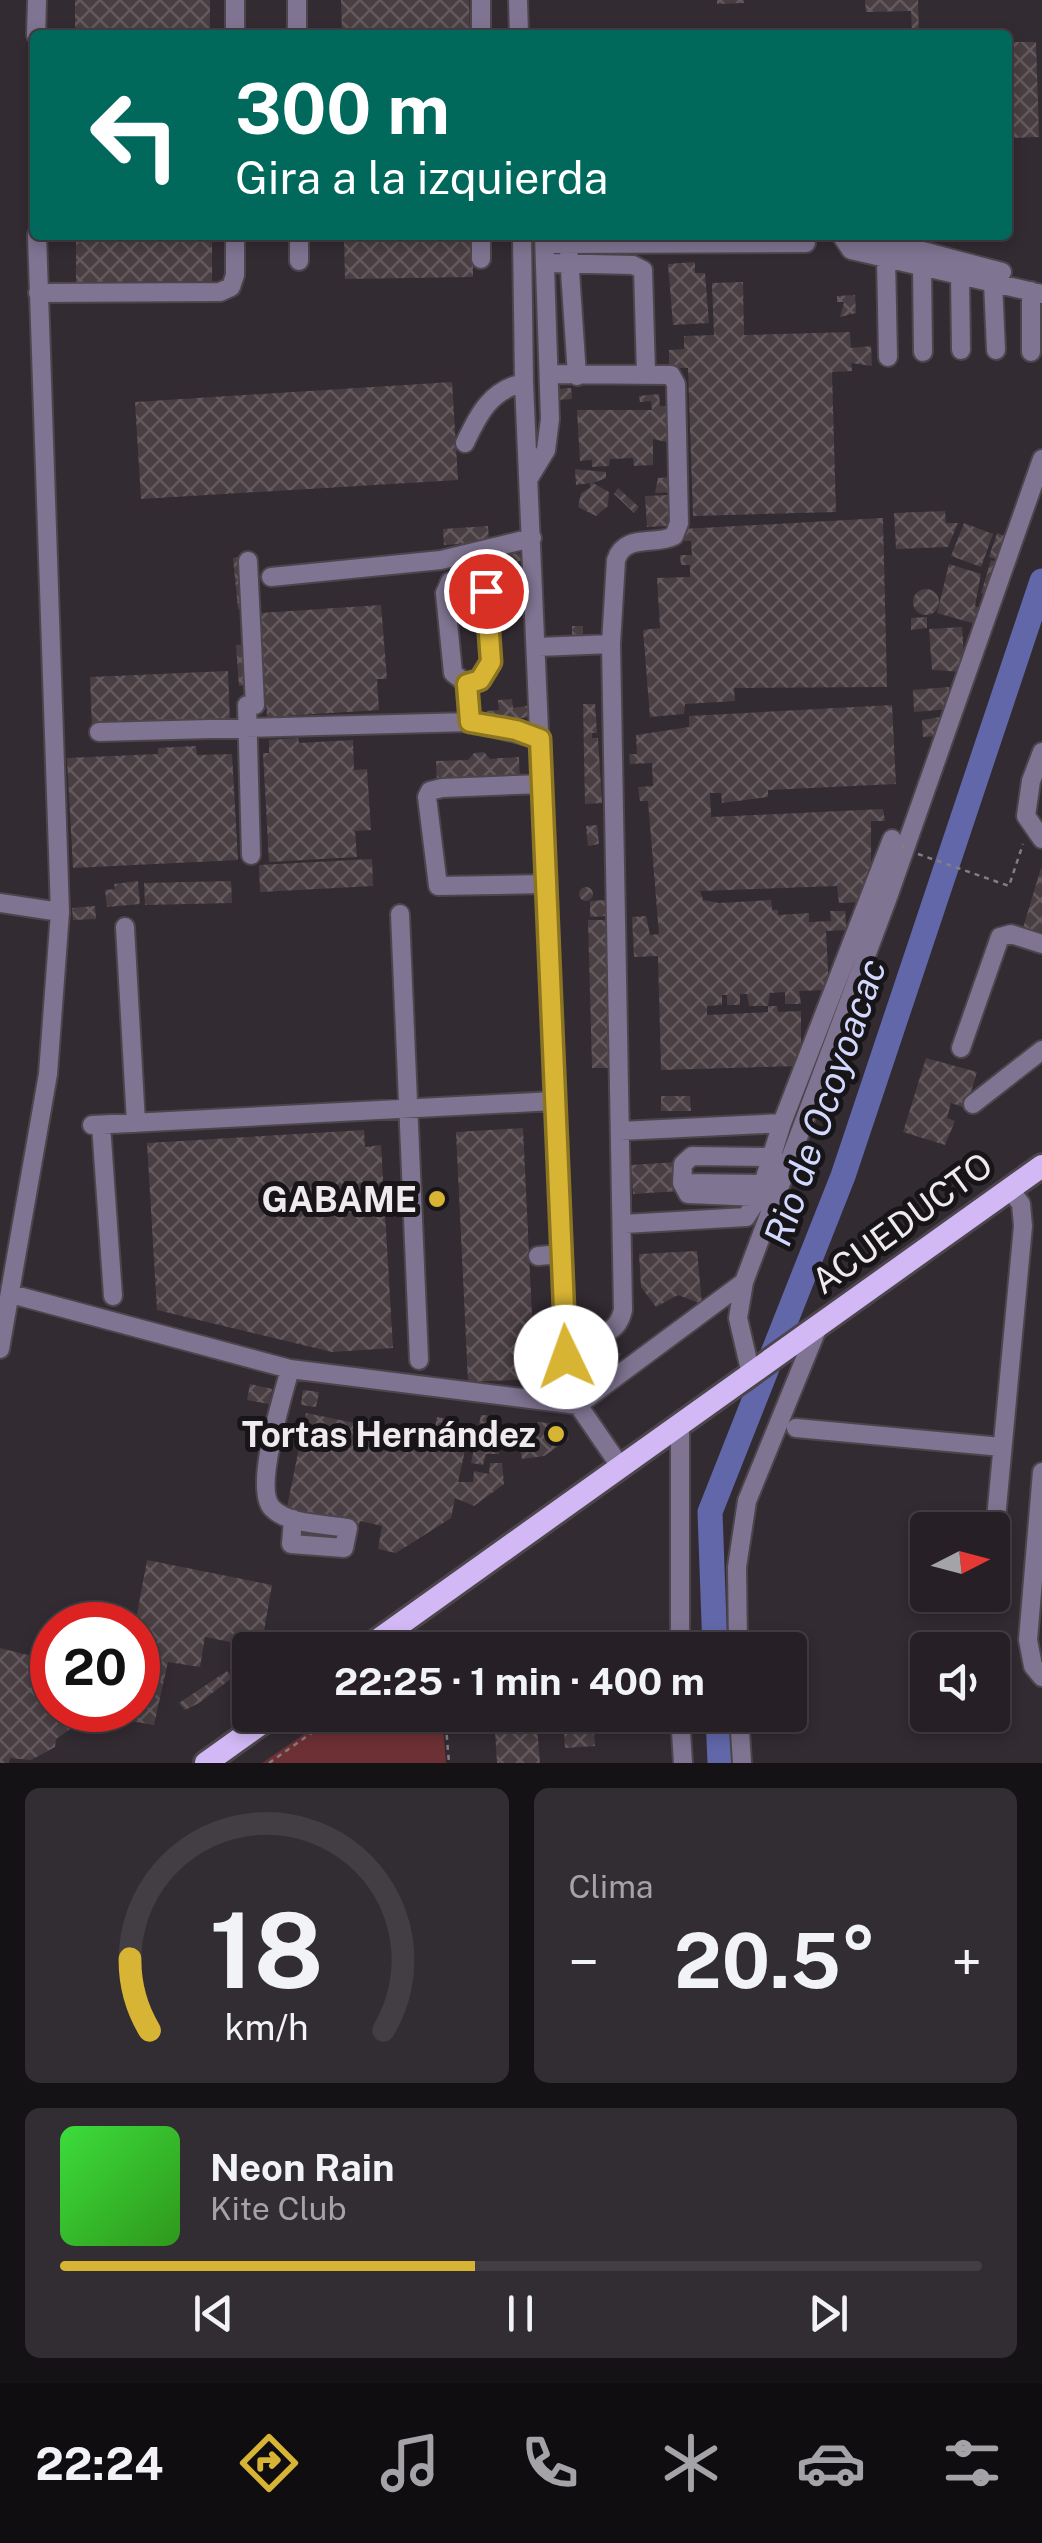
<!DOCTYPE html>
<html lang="es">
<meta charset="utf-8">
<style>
:root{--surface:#262026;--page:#322d32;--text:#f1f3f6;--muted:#a4a3a7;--line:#423e43;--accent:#d8b434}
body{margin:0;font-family:"Public Sans",sans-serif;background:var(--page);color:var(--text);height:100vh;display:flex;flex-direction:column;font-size:38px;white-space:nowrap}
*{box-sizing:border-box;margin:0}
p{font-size:32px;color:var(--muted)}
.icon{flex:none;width:55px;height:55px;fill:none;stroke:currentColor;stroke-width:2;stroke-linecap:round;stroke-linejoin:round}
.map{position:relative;height:1763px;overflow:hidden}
.sheet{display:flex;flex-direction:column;gap:25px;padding:25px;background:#151215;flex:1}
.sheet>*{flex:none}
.hud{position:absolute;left:30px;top:30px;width:982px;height:210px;border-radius:10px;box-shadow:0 5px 15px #0003,0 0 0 2px var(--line);background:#00695c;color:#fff;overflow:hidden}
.needle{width:65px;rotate:84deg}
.buttons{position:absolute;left:910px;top:1512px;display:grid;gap:20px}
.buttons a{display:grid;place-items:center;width:100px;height:100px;border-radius:10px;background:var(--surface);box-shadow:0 5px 15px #0003,0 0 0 2px var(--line);font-size:50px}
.speed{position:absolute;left:30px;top:1602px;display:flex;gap:20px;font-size:50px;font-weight:700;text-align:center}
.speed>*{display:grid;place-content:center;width:130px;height:130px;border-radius:50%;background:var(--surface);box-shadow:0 5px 15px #0003,0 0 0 2px var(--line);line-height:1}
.speed .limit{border:15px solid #d22;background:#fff;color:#111}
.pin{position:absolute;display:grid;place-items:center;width:85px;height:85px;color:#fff;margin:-42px;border:5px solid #fff;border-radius:50%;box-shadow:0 2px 10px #0007}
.me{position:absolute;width:110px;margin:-55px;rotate:357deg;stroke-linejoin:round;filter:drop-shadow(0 0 8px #0008)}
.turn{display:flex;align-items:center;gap:35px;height:210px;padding:0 40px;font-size:45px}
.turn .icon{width:130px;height:130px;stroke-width:2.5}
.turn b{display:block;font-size:70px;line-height:85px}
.big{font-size:75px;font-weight:700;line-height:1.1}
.sheet .widget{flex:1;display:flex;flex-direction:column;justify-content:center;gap:15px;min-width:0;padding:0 35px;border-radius:15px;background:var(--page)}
.sheet .dial{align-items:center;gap:0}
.dial svg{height:260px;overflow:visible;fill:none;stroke:var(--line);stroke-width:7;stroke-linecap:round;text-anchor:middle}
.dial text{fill:var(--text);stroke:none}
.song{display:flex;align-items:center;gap:30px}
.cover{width:120px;height:120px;border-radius:15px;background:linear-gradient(135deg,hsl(120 70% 55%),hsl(110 70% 35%))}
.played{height:10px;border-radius:5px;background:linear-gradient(90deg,var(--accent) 45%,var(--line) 45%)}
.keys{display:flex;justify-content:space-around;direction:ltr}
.heat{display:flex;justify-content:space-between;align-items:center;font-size:55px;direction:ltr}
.sheet .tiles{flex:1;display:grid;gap:25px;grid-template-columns:1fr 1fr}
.widget:last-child{grid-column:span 2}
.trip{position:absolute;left:232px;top:1632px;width:575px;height:100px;border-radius:10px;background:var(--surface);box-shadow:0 5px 15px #0003,0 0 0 2px var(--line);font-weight:700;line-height:100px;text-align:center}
.tabs{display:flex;height:160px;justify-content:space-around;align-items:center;background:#0f0d0f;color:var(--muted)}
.tabs .icon{width:70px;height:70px}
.tabs .selected{color:var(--accent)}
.tabs b{font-size:45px;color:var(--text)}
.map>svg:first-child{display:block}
.pitch{fill:#6d3135}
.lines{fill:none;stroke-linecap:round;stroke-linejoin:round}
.river{stroke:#6167a8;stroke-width:25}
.building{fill:url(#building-cross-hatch);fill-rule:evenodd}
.minor-casing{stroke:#4c464c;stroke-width:22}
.major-casing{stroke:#4c464c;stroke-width:28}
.path{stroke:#847e83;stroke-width:2.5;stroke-dasharray:5 5;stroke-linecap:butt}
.minor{stroke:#7f7491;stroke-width:18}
.major{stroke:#d2b9f5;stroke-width:22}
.path-bridge{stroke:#847e83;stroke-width:2.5;stroke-dasharray:5 5;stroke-linecap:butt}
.route-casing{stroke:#8c7522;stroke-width:25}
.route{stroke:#d8b434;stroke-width:18}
.poi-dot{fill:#d8b434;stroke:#181518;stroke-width:4}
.labels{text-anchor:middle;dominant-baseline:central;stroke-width:10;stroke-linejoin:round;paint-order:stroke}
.poi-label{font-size:35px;font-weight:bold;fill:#efeaee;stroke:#181518;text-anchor:end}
.street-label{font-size:35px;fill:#efeaee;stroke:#181518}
.water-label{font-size:38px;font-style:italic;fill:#d3d8fe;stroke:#181518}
</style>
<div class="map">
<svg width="1042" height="1763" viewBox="0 0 1042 1763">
<defs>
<pattern id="building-cross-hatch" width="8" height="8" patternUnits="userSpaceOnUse" patternTransform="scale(2.5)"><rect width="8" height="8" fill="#493e42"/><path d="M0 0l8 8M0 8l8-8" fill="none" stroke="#645a5e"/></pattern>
</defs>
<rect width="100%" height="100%" fill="#322b32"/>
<path class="pitch" d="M332,1715H442L446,1763H262Z"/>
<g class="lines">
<path class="river" d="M715,1650L710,1512L843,1176L1042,581
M718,1715L720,1763"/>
</g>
<path class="building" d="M75,0H210V35H75Z
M341,0H469L470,35H342Z
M717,0H744V3L717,4Z
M865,0H918L919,35H912L911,11L866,12Z
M875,31V35H848V32Z
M1008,42H1036L1039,137L1008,138Z
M76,235H212V281L76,282Z
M344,235H473V277L345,279Z
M695,262V273H705L709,323L673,325L668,264Z
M743,282L744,335L850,332L851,348L871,346L872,366L851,363L852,371L832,372L836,512L693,516L688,368H669V350L684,349V336L714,335L712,283Z
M855,295L856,313L840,317L844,302H837V296Z
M452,382L458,480L141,499L135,402Z
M571,388L572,399L558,400L557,389Z
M659,394L660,406H674L676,444L653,439V465L634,466L633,458L610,459L609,466L592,467V460L580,461L577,410H652L651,401L640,402L639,396Z
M575,469L606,472V478L593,483L609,492L608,506L596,516L578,507L581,493L590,488V483L576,485Z
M674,477L675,492L655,493L658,478Z
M618,488L639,507L634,513L614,494Z
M668,495L669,526L647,527L645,496Z
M945,511L946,523H958L948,547L896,549L894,513Z
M883,518L887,687L734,688L735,701L685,704L684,714L650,717L643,630L660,628L657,578L690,577V565H681L680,555H692L691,541H683V529Z
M964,523L993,534L981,567L951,556Z
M488,526L489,542L444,545L443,529Z
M997,533L1009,537L1002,561L989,557Z
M520,553L521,561L503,563V555Z
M242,557L246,609H238L233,558Z
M991,560L1000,563L990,596L981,593Z
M949,564L981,574L975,606L983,610L979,625L937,613Z
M913 602a13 13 0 1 1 26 0a13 13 0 1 1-26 0Z
M381,605L387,679H377L379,710L267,717L260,613Z
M927,617V628L911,630V618Z
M572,626H583V641H572Z
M962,627L965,672L932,670L929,629Z
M249,644L251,685L239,686L236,645Z
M228,671L230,723L92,729L90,677Z
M949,687L950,709L914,712L913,690Z
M512,699L513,708L527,706L529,717L488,723L487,711L499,710L498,700Z
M583,704H595L597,733H592V738H598L602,803L585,804Z
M892,705L896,784L768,790V797L722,803L721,793H710L711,817L883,809L885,821H871V884L864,902L839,903L837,886L700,891L703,900L719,903L771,900L772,910H778V915L809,913V922L831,921L830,911H845L847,930L826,931L829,990L799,991L801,1004H785V992L770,993L768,1006H777L778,1012L801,1011V1066L661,1070L658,956L634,957L632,917L646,916L650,935L659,934L648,801H640L638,787L653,786L652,763L630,764L629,754H637L636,735L689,727V716ZM740,994H747L749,1006H768V1012L707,1015V1006L722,1005V995H727V1005H740Z
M946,716L938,736L923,737L922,720Z
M298,738L299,743L353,740L354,770L367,769L371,830L355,831L357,857L269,862L263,753H269V740Z
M196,746L197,755L232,754L238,860L73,868L67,758L158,754V748Z
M474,753L484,752L490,759L519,757L520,782L437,784L436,761L468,760Z
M597,825L599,844L588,846L586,826Z
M372,859L373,886L260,892L259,865Z
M1041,868H1042V933L1023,928Z
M138,881L140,904L107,907L105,890L115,889L114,884Z
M231,881L232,903L145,905L144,883Z
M579 894a7 7 0 1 1 14 0a7 7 0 1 1-14 0Z
M606,900V916L590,917V901Z
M95,906L96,919L73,920L72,908Z
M588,920H606L610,1068H592Z
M926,1058L977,1072L966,1108L951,1103L947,1118L955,1121L945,1145L903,1132Z
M661,1096H690L691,1111H661Z
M523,1128L535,1379L468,1382L456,1132Z
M364,1130L365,1147L381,1145L393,1348L332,1352L157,1310L147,1143Z
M678,1162L679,1191L633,1194L631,1165Z
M697,1251L702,1304L678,1295L656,1307L641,1287L639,1254Z
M612,1348L611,1354L622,1353L599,1381L584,1383L580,1391L577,1353L602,1354L601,1349Z
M250,1384L272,1389L269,1404L247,1400Z
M303,1390L319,1392L316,1407L301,1405Z
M306,1413L433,1439L437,1417L456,1421L452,1443L466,1446L458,1482H473L474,1471L489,1474L490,1463H502L504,1484L474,1506L455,1498L451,1518L396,1553L378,1549L382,1526L360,1521L359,1525L287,1507Z
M481,1415L496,1416L499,1431V1454H486L483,1465L471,1463Z
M538,1422L565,1425L569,1439L544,1456L522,1459L520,1449L502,1451L500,1440L538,1433Z
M147,1560L272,1585L261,1648L205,1637L200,1667L168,1662L154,1725L76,1712L73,1727L56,1739L55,1747L31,1760L10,1758L9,1763H0V1648L52,1661V1710H138L135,1625Z
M227,1671L232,1678L199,1703L185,1710L179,1703Z
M494,1715H536L540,1763H497Z
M563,1715H606L607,1733L594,1734L595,1746L565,1748Z"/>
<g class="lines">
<defs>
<path id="minor" d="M235,0V35
M297,0V35
M481,0V35
M518,0L519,35
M36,35L37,0
M299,235V261
M481,235V259
M522,235L524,383L566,1357L578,1405L620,1466
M841,235L851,250L1042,294
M862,235L1002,272
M545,244L806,243
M569,256L577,376
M886,258L888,357
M545,263L633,265L643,270L646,373
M922,266L923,352
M960,275L961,350
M993,282L996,350
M1031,291V352
M38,293L220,292L231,287L235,275V235
M549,374L671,375L676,384L679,523L674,536C654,546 625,533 616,560L611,644L623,1310C616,1341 591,1334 564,1333
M465,443C478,415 491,389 524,383
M529,478L546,450L550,419L544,235
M248,561L255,705H247L251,855
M271,577L441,560L532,538
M473,579L486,591L491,661L480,680L467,684L453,673L445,593L450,582Z
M538,647L611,644
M467,684L470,722
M99,732L470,722L540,739
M1042,752L1031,781L1026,816L1042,839
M542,784L442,788L430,791L427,797L438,886L546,884
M0,903L60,912
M400,914L419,1360
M125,927L136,1123
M961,1048L1000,937L1011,934L1042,944
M973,1104L1042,1050
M92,1125L554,1101
M101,1125L113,1296
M620,1131L782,1123
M682,1183L764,1184
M759,1197L688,1194L682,1183L683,1164L692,1156L774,1157
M624,1224L746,1217L759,1197L782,1123L892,839
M538,1256L561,1254
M11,1294L290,1369L578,1405L744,1282
M0,1349L48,1074L60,912L37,235
M290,1369C283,1396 253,1488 272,1508C288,1525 326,1524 348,1528L344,1548L291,1544L293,1519
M751,1374L738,1318L744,1282L888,897L1042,459
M796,1428L1002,1447
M1042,1472L1028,1640L1033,1666L1042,1677
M992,1562L1023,1226L1021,1204L1010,1189
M680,1650V1427
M738,1650L737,1567L747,1501L818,1327
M680,1715L683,1763
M739,1715L742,1763"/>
<path id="major" d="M364,1650L1042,1166
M206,1763L273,1715"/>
</defs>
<use href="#minor" class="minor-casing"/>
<use href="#major" class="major-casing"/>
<path class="path" d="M918,854L1009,886L1023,844
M445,1715L449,1763
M269,1763L337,1715"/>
<use href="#minor" class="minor"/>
<use href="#major" class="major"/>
<path class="path-bridge" d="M902,845L907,851"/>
</g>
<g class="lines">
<defs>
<path id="route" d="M486,591L491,662L480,680L467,684L470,722L516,730L540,739L566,1357"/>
</defs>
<use href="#route" class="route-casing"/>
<use href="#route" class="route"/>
</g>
<g class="poi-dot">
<circle cx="437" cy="1199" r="10"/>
<circle cx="556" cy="1434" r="10"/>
</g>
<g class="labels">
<g class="poi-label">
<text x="417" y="1199">GABAME</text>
<text x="536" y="1434">Tortas Hernández</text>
</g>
<g class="street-label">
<text transform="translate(902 1223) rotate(-36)">ACUEDUCTO</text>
</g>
<g class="water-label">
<text transform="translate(825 1102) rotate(-71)">Rio de Ocoyoacac</text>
</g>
</g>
</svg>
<div class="buttons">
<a><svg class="needle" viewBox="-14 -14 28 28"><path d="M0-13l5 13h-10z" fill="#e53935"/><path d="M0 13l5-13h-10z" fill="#a4a3a7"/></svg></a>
<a><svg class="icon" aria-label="sound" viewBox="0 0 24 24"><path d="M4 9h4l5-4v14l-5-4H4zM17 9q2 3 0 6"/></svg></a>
</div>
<div class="speed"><div class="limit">20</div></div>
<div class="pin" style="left:486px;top:591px;background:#d93025"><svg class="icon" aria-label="arrive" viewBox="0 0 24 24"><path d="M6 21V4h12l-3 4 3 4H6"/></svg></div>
<svg class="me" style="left:566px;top:1357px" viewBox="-20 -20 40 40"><circle r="19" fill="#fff"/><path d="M0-13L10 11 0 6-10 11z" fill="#d8b434"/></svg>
<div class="trip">22:25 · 1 min · 400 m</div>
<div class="hud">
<div class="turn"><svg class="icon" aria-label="left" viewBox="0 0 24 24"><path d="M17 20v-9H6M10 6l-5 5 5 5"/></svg><div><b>300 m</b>Gira a la izquierda</div></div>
</div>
</div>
<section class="sheet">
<div class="tiles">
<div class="widget dial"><svg viewBox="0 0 100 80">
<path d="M14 69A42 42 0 1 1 86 69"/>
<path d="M14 69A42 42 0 0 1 8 47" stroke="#d8b434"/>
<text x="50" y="56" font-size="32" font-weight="700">18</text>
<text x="50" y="72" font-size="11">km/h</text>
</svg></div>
<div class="widget"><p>Clima</p>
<div class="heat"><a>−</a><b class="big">20.5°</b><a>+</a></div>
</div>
<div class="widget">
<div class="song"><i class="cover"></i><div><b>Neon Rain</b><p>Kite Club</p></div></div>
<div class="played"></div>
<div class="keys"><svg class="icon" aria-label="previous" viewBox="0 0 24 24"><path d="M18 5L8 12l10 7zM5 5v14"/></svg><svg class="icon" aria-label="pause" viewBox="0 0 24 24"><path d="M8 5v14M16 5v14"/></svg><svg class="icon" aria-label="next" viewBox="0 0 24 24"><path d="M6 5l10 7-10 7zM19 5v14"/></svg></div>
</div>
</div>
</section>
<nav class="tabs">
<b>22:24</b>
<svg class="icon selected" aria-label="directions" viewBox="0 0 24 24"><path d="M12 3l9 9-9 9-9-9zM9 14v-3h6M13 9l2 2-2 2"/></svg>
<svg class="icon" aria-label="music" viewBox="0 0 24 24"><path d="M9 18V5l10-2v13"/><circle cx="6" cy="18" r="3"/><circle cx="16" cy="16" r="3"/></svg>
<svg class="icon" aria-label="phone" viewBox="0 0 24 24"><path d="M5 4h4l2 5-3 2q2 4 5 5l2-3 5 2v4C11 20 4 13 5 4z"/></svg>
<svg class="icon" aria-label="climate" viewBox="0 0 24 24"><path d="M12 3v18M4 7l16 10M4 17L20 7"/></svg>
<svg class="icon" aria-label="car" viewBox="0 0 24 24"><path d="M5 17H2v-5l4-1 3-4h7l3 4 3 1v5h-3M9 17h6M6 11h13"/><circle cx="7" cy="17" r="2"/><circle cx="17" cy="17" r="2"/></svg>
<svg class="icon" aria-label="filters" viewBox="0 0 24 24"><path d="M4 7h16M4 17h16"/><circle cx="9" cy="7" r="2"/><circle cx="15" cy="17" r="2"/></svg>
</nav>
